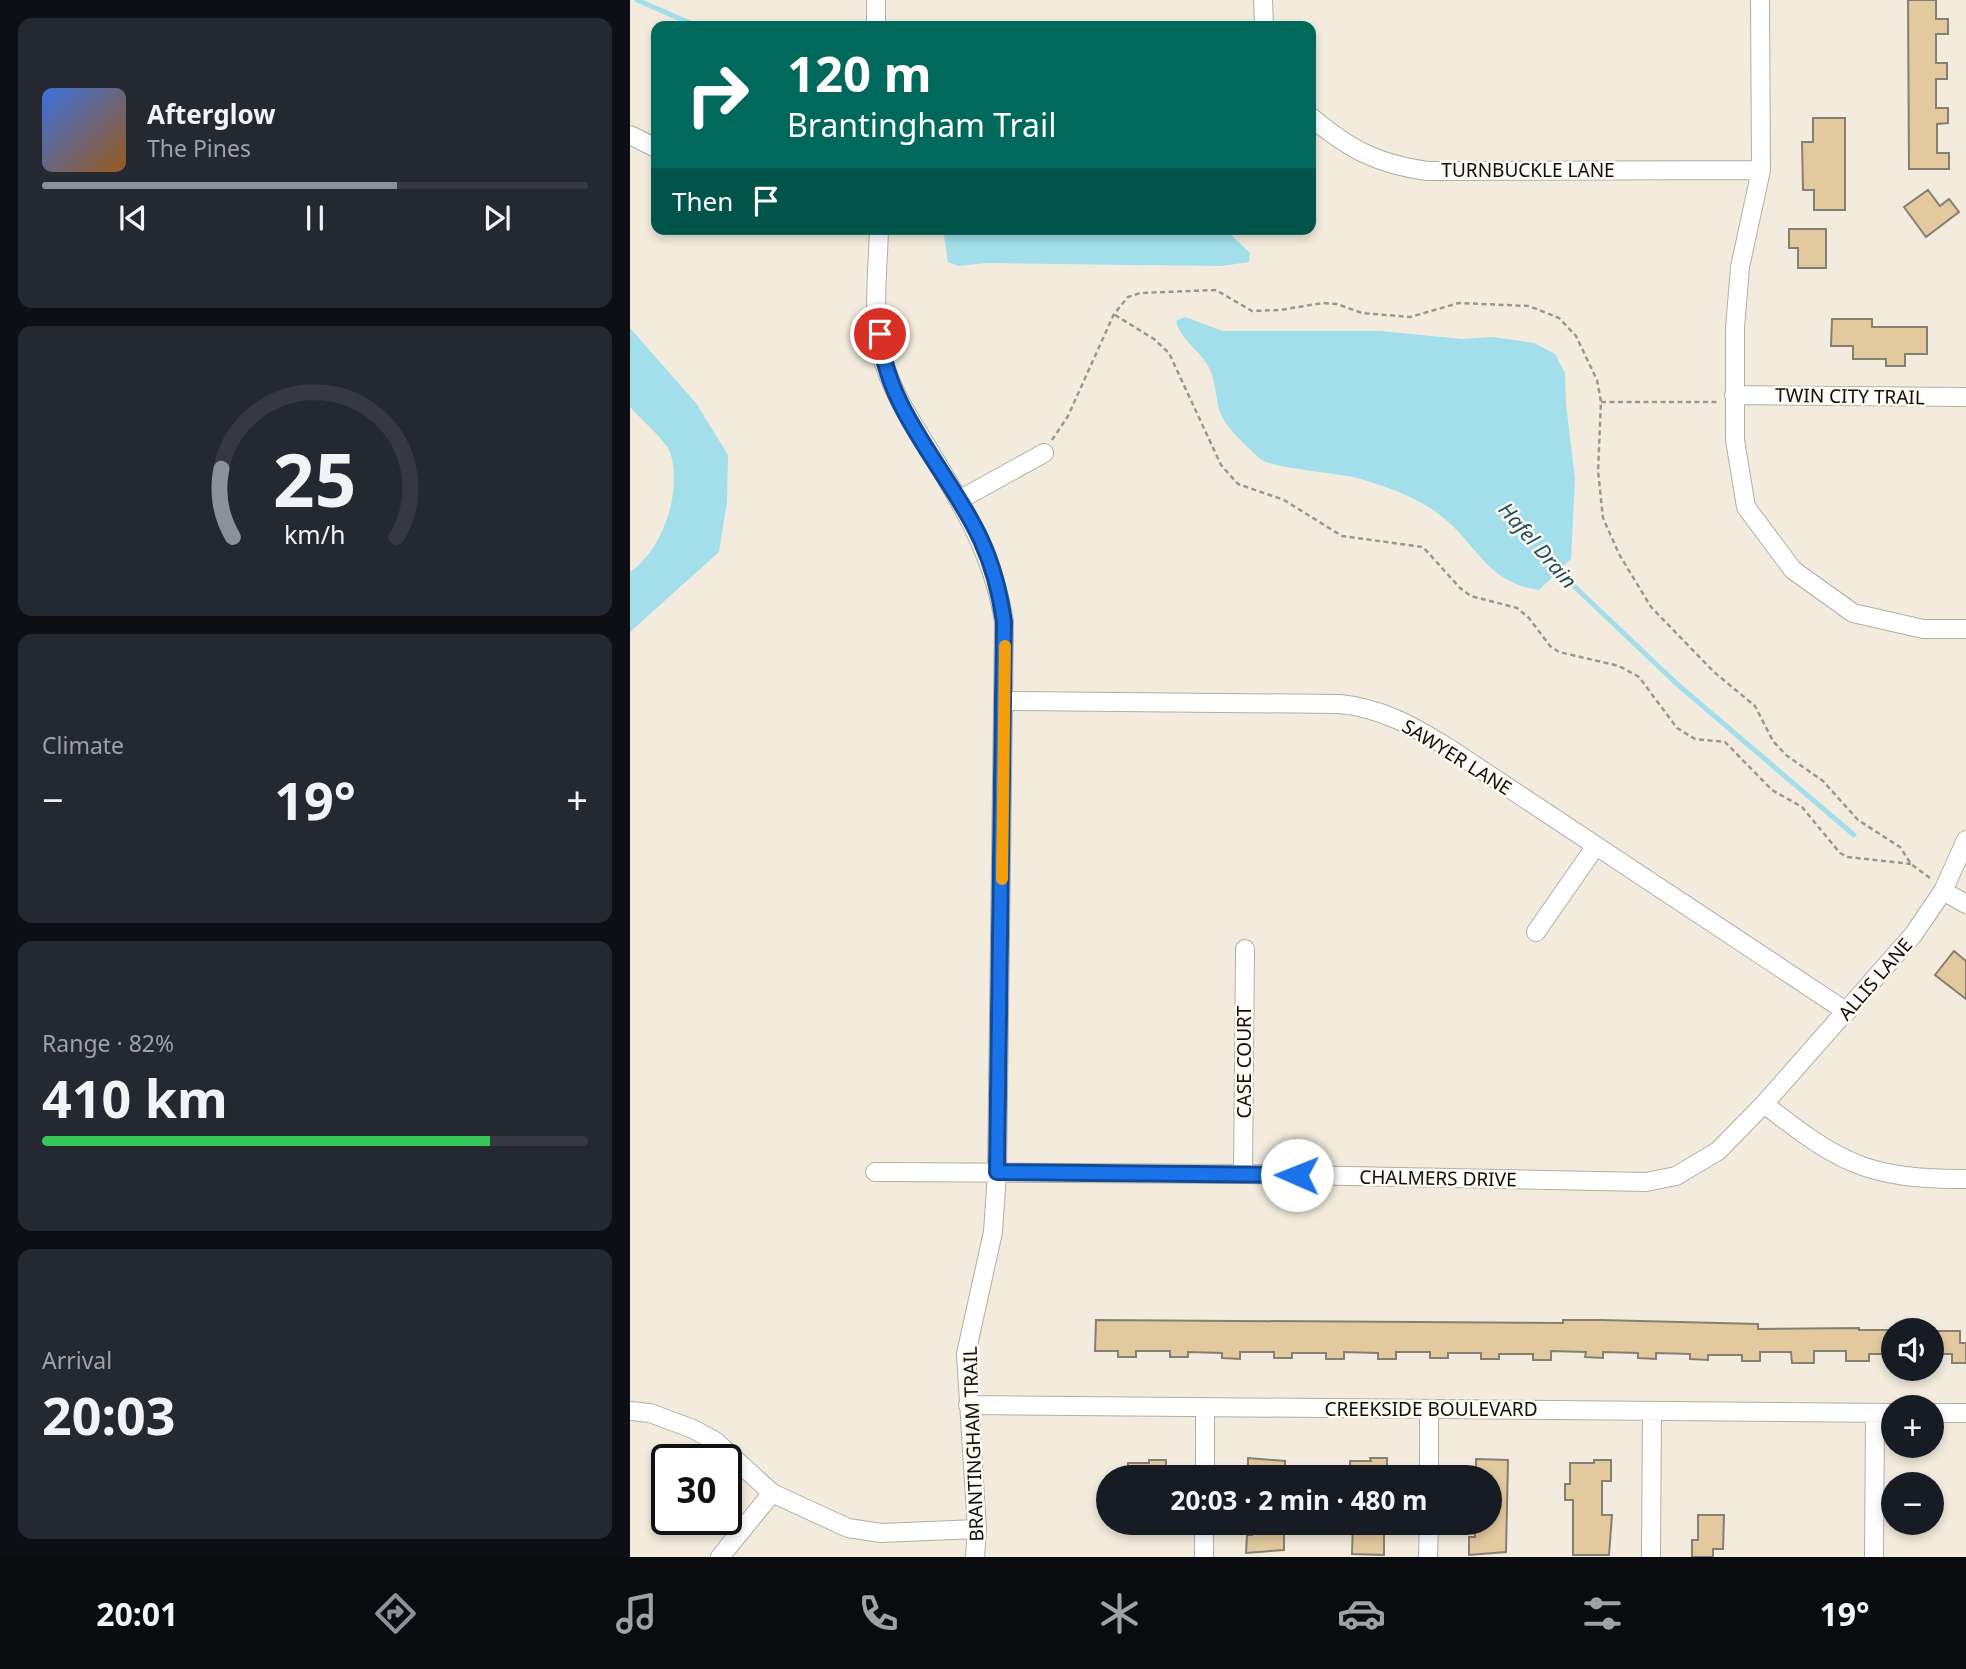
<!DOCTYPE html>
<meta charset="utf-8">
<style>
:root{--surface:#171b24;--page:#242831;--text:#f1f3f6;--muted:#9ea1a6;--line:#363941;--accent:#8c9099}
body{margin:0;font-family:"Noto Sans",sans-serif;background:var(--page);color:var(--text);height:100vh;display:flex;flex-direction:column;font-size:26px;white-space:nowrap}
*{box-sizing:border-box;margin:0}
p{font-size:23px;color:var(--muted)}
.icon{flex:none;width:38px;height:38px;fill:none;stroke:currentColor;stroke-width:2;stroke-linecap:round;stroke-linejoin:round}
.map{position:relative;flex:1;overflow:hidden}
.panel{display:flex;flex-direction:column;gap:18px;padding:18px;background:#0d0f14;width:630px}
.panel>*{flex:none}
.guide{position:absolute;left:21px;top:21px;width:665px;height:214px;border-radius:14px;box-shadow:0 4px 10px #0003;background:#00695c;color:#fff;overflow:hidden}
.fabs{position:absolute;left:1251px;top:1318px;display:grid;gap:14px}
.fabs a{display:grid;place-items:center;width:63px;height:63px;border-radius:50%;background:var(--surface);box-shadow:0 4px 10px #0003;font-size:35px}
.speed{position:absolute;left:21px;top:1444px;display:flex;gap:14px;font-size:35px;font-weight:700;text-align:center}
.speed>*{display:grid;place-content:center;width:91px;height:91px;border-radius:50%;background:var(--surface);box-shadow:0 4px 10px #0003;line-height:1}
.speed .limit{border:4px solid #111;border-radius:10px;background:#fff;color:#111}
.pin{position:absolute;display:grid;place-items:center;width:60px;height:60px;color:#fff;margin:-30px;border:4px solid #fff;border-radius:50%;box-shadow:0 2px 7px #0007}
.me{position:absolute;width:77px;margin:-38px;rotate:271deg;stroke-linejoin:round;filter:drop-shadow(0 0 5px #0008)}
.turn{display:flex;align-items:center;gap:24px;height:147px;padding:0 21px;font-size:32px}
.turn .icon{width:91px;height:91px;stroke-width:2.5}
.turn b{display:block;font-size:49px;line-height:60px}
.then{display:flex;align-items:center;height:66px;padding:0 21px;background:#0003;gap:14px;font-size:26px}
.big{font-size:52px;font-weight:700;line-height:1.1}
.panel .card{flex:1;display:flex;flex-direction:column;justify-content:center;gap:10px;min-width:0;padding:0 24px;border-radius:14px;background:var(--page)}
.panel .dial{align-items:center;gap:0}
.dial svg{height:182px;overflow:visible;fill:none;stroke:var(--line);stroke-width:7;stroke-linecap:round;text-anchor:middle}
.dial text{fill:var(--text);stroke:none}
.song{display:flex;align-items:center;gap:21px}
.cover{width:84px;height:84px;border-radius:10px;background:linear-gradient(135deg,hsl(220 70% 55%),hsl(30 70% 35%))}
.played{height:7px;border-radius:4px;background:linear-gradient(90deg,var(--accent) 65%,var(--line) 65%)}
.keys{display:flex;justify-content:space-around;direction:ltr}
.heat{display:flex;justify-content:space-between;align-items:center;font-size:38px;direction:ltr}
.charge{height:10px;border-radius:5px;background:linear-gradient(90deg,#34c759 82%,var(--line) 0)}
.trip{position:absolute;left:466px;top:1465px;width:406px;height:70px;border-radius:35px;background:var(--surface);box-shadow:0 4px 10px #0003;font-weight:700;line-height:70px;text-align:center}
.tabs{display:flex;height:112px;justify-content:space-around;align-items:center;background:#090b0e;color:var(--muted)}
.tabs .icon{width:49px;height:49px}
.tabs .selected{color:var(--accent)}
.tabs b{font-size:32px;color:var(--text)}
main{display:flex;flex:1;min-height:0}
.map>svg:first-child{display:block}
.water{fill:#a2dfeb}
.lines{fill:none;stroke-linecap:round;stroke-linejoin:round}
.stream{stroke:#a2dfeb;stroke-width:5}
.building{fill:#e3ca9e;stroke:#867f73;stroke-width:2}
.minor-casing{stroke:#b4ada0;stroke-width:20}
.path{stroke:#9c978c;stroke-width:2.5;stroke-dasharray:5 3.5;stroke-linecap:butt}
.minor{stroke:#fff;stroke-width:18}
.route-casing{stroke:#114b97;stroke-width:18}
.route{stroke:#1a73e8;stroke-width:12}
.slow{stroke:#f59e0b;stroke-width:12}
.labels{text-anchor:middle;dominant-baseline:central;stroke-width:5;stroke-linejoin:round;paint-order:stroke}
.street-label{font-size:19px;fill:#100e09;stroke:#fef9f1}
.water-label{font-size:21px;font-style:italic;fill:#1c505a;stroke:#fef9f1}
</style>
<main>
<section class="panel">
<div class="card">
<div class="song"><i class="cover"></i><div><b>Afterglow</b><p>The Pines</p></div></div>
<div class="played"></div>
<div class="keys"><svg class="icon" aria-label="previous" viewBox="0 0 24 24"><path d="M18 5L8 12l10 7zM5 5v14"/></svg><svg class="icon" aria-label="pause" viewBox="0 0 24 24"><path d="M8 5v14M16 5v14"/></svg><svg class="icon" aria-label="next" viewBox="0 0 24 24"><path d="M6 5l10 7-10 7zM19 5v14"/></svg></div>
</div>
<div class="card dial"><svg viewBox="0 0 100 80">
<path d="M14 69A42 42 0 1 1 86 69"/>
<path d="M14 69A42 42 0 0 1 9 39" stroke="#8c9099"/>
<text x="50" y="56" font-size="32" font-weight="700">25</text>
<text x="50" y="72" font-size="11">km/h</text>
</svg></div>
<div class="card"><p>Climate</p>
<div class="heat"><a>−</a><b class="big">19°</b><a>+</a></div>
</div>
<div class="card"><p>Range · 82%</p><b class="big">410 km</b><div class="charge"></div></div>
<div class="card"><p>Arrival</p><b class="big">20:03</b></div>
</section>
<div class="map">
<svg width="1336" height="1557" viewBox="0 0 1336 1557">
<rect width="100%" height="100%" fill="#f3ecde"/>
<path class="water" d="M313,229H595L620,253L619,262L592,266L356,263L328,266L318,262Z
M555,317L593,331H751L832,339L863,337L904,343L925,354L935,373L936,404L945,479L941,559L909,590C856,583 847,543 810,515C787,497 755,486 727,478C709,473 638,468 629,458C616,445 594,427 589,409C586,397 585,379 579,368C570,349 553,344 546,321Z
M0,328L66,403L98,455L97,502L89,552L0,632V572C33,550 53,490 40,452C35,440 10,418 0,407Z"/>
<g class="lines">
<path class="stream" d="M7,0L67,26
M926,569L1047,684L1224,835"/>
</g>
<path class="building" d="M1278,0H1306V19H1318V34H1306V63H1317V79H1306V108H1318V123L1307,124V153H1319V169H1279Z
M1183,118H1215V210H1184V190H1173L1172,142H1183Z
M1298,190L1310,206L1319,199L1329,212L1296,237L1274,207Z
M1159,229H1196V268H1168V248H1159Z
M1202,319H1242V327H1297V354H1275V366H1256V359H1223V346H1201Z
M1324,951L1336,961V999L1305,975Z
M466,1320L933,1323V1320H971L1128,1324V1329L1229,1328V1330H1264V1354H1239V1361H1216V1351H1184V1363H1162L1161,1352H1130V1361H1112V1355H1078V1360L1060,1359V1354L1026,1353V1359L1008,1358V1353L973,1352V1358L955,1357L956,1352L921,1351V1360H903V1354H869V1359H851V1353H818V1358H800V1352H766V1359H748V1353L714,1352V1359H696V1353H662V1358H644V1352H610V1359L592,1358V1353L558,1352V1357H540V1351H506V1357H488V1351H465Z
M1302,1331H1330V1343H1336V1363H1322V1354H1302Z
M618,1458L655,1461V1477L618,1476Z
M740,1458H757V1476L720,1477V1461H741Z
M846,1459L878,1460L876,1552L839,1555V1537H845V1522H859V1477H846Z
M519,1460H536V1477H498V1463H519Z
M964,1460H981V1481H972V1515H982L979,1555H943V1500H935V1484H940V1463H964Z
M1068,1515H1094L1093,1549H1083V1557H1062V1540H1068Z
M622,1522H654V1550L616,1553L617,1535H622Z
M723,1522H754V1555L722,1554Z"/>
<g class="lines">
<defs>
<path id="minor" d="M246,0V26
M633,0L634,26
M1130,0L1131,170L1110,267L1105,328V440L1116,507L1163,570L1223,613L1293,629H1336
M681,117C719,149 747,164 797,171L1131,170
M0,135L26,148
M249,229C248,269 242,314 251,352C259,387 279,418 298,448C332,504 364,556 374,622L367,1173L363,1232L336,1354L347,1529L345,1557
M1104,395L1336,397
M329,500L414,453
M375,701L710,704C751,708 783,726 817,747L1217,1012
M1313,891L1336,904
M906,932L965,847
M1134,1104C1211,1164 1237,1179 1336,1179
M245,1172L613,1174L1016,1182L1046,1176L1088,1151L1134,1104L1283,935L1313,891L1336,840
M613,1174L615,949
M338,1405L1264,1413
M0,1411L20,1413L63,1429L85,1441L142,1493L218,1528L251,1533L347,1529
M1302,1413H1336
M575,1477V1407
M799,1477V1409
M90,1557L142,1493
M574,1557V1522
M798,1557L799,1522
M1021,1557L1022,1411
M1244,1557L1245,1413"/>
</defs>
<use href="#minor" class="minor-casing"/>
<path class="path" d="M485,315L524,339L539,353L591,465L608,484L654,500L712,536L793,547L830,588L841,596L887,608L899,618L920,646L929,652L989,666L1009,677L1047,728L1065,739L1095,742L1142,790L1172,807L1210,853L1218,857L1281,864
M971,402H1090
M422,440L438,416L484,314L498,297L510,293L586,290L622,311L650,310L693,303L707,304L732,313L780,317L829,303L899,306L929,318L946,336L967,380L971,402L968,471L973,518L989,554L1021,607L1084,672L1125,706L1143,741L1156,755L1193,781L1228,820L1270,847L1281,864L1300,878"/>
<use href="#minor" class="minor"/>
</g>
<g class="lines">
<defs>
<path id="route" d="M250,334C256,411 320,472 351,540C363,566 370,594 374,622L367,1172L667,1175"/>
</defs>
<use href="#route" class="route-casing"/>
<use href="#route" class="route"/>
<path class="slow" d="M372,879L375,646"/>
</g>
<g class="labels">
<g class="street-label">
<text x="898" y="170">TURNBUCKLE LANE</text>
<text transform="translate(1220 396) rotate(1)">TWIN CITY TRAIL</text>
<text transform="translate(827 757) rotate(32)">SAWYER LANE</text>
<text transform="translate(1245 979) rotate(-49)">ALLIS LANE</text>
<text transform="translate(614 1062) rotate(-90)">CASE COURT</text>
<text transform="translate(808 1178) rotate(1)">CHALMERS DRIVE</text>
<text x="801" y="1409">CREEKSIDE BOULEVARD</text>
<text transform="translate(343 1444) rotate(-92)">BRANTINGHAM TRAIL</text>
</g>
<g class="water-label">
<text transform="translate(908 545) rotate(49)">Hafel Drain</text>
</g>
</g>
</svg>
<div class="fabs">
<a><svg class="icon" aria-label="sound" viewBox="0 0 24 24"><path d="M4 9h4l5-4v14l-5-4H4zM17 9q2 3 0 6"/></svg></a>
<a>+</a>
<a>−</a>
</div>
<div class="speed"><div class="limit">30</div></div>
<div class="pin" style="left:250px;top:334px;background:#d93025"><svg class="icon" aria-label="arrive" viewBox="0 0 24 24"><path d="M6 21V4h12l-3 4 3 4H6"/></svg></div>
<svg class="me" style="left:667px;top:1175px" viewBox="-20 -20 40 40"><circle r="19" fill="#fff"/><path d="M0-13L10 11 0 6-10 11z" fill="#1a73e8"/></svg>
<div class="trip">20:03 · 2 min · 480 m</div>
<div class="guide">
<div class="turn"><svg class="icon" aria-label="right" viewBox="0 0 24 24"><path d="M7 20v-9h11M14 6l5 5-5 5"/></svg><div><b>120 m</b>Brantingham Trail</div></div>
<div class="then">Then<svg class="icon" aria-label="arrive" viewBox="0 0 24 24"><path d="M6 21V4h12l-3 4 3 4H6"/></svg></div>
</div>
</div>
</main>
<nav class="tabs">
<b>20:01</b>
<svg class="icon selected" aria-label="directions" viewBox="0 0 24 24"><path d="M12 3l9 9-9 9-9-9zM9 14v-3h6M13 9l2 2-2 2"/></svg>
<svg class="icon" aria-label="music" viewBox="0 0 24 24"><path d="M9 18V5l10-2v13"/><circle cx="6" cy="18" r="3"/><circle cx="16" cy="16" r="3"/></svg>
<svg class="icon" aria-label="phone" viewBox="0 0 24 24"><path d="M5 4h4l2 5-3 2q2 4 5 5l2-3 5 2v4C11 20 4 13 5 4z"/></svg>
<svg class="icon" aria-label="climate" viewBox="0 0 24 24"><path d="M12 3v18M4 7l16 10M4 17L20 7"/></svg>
<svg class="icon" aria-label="car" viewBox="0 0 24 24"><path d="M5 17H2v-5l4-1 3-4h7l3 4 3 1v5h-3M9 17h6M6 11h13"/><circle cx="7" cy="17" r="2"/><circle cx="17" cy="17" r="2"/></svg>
<svg class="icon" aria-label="filters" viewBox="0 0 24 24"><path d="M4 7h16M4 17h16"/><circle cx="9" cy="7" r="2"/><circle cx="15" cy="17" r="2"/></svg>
<b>19°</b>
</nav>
